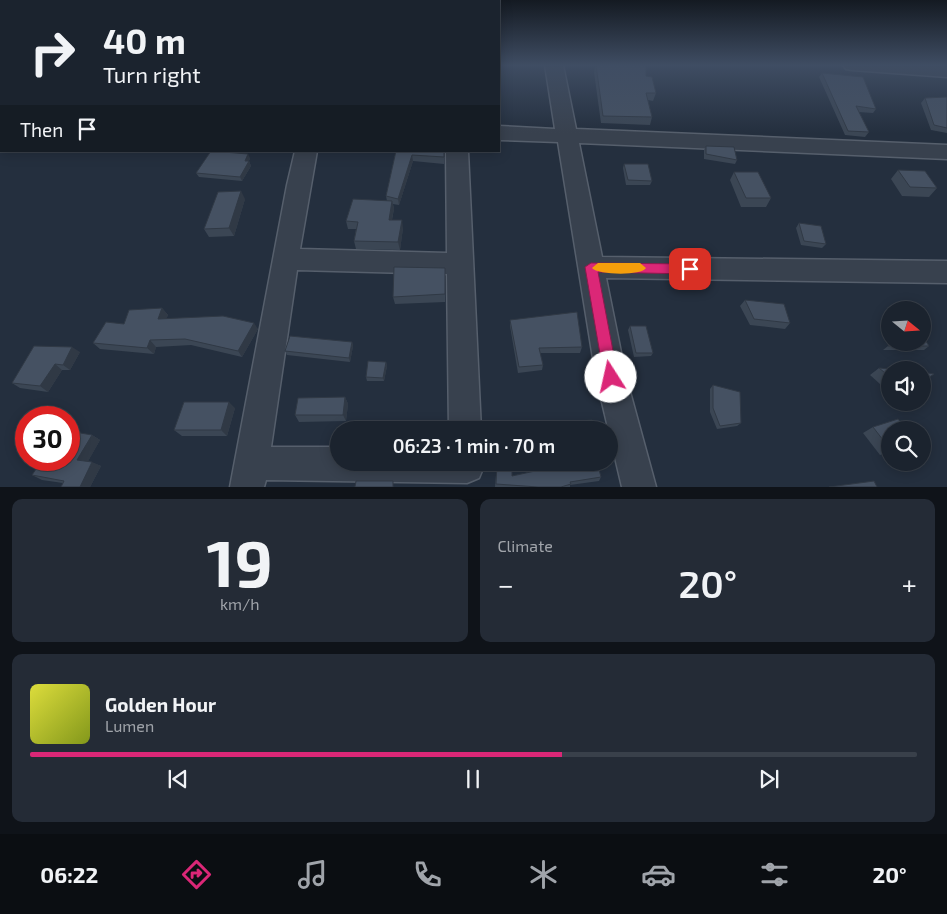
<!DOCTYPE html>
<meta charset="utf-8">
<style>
:root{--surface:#1b232e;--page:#242b36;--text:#f1f3f6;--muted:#a0a4aa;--line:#39404a;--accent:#db2777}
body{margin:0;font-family:"Exo 2",sans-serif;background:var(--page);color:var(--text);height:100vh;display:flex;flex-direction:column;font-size:19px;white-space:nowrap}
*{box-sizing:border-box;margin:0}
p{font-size:16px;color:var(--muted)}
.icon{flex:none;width:28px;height:28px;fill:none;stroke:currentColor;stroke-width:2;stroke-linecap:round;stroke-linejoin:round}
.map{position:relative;height:487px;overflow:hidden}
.details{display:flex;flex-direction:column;gap:12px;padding:12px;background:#0f1319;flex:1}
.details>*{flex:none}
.hud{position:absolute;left:0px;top:0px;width:500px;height:152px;box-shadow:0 2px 12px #0003,0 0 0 1px var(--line);background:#1b232e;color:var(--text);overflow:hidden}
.needle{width:32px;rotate:108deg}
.fabs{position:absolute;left:881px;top:301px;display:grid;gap:10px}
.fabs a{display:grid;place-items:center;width:50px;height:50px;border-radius:50%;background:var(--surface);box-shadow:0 2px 12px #0003,0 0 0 1px var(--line);font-size:25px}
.speed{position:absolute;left:15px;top:406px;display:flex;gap:10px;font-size:25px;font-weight:700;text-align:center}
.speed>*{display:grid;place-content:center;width:65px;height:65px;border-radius:50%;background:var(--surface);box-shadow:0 2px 12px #0003,0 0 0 1px var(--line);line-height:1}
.speed .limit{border:8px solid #d22;background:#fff;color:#111}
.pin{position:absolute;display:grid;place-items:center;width:42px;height:42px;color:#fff;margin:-21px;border-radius:10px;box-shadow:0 2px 8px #0006}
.me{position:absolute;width:55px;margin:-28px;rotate:350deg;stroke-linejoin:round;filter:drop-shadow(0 0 4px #0008)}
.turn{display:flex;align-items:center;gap:18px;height:105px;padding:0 20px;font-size:22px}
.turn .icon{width:65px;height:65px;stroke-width:2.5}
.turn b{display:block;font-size:35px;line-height:42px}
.then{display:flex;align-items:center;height:48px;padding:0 20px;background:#0003;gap:10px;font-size:19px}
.big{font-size:38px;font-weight:600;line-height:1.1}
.details .widget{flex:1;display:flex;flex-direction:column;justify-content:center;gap:8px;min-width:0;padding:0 18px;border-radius:10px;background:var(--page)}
.details .dial{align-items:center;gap:0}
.dial b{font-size:65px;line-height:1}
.song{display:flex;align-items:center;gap:15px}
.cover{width:60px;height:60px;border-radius:8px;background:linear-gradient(135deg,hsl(60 70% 55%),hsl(70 70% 35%))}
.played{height:5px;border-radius:2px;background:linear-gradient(90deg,var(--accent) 60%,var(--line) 60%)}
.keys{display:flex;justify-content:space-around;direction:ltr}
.heat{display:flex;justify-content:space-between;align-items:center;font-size:28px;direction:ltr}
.details .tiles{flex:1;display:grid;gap:12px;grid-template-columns:1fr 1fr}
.widget:last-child{grid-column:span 2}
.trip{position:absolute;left:330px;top:421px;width:288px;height:50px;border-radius:25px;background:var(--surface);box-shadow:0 2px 12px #0003,0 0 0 1px var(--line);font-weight:600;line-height:50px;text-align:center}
.tabs{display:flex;height:80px;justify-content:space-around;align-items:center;background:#0b0e12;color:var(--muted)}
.tabs .icon{width:35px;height:35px}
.tabs .on{color:var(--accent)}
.tabs b{font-size:22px;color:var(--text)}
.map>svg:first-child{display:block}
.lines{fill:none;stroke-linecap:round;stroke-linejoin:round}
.street-casing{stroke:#565f6c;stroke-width:3}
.street{fill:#38414e;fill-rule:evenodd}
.wall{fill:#3b4654}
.shaded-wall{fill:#303945}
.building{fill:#455162;stroke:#303945}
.route{fill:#db2777;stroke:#8e194d}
.slow{fill:#f59e0b}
</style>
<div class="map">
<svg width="947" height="487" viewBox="0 0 947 487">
<rect width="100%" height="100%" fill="#242f3e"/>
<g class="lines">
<defs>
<path id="street" d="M545,65H563L576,129L947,145V159L579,143L602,257L947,261V283L606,278L626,377L656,487H622L596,377L558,142L499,140V126L555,129Z
M843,65H947V77L852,70L846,69Z
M295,151H317L300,249L447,253L446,151H468L481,430H449L447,274L297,270L271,447H339V462H482L484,466L479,478L467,483L266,480L264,487H230L287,185Z"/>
</defs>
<use href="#street" class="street-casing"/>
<use href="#street" class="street"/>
</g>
<path class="wall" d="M595,65L646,76L656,93L653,101L648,100L652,117L650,125L601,123L594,72Z
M822,73L876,109L873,113L858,112L869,132L865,137L845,135L819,77Z
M947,97V133L931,130L921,103L925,98Z
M706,146L737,160L735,164L704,159V150Z
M396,151H444V164L413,161L399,205L393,204L394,209L392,220L403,228L400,250L356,249L354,241L356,229H348L346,221L387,201L386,196Z
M250,158L249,161L251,166L242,181L199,177L196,173Z
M624,164L652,181L650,185H626L623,168Z
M898,170L937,188L929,197L902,196L891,179Z
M734,172L771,198L766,207H741L730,180Z
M245,199L234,236L209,237L204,229Z
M799,223L826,244L822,248L801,245L796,228Z
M445,276V302L395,304L393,297Z
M745,300L790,323L785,329L750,325L740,306Z
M162,308L168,315L166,319L258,329L242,357L191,345L156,347L154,354L100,349L93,343L124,324Z
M510,320L582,347L580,353H540L543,365L542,370L518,373L510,326Z
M630,326L653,353L651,356L634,357L628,330Z
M352,342L353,346L350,362L287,355L285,351Z
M888,346H929L924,350H883Z
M80,352L70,370H62L48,392L20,388L12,383Z
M386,362L387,366L384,381H367L366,377Z
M879,368L890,370V393L870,375Z
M713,385L741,423L737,426L717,429L710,412V389Z
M345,397L348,404L346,421L299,422L295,415Z
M235,408L227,436H182L174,430Z
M555,423L594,430H554V427Z
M873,427L890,430V452L880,455L863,433Z
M92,435L100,440L88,461L101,466L90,487H61L63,483L42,480L32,475Z
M560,462H597L601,477L599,481L570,485V487H495L497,463L512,476L561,465Z"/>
<path class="shaded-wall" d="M248,154L250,158L248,163L249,161L251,166L242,181L240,177Z
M412,155L413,161L399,205L398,199Z
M241,191L245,199L234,236L229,228Z
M392,201L394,209L390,228L389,220Z
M402,220L403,228L400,250L398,242Z
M162,308L168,315L164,325L158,319Z
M254,323L258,329L242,357L238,351Z
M150,340L156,347L154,354L147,348Z
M352,342L353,346L350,362L349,358Z
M72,347L80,352L70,370L63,365Z
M386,362L387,366L384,381L383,378Z
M55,364L62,370L48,392L40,386Z
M345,397L348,404L346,421L343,415Z
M229,402L235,408L227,436L221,430Z
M92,435L100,440L86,465L77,460Z
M890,450V452L880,455Z
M92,462L101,466L90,487H80Z"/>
<path class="building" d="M596,65H646V76L652,77L656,93H646L652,117L603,116Z
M822,73L863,77L876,109L856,106L869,132L848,131Z
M947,97V128L934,125L925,98Z
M706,146L734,147L737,160L706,154Z
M211,151L248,154L245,161H249L240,177L196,173Z
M396,151H444V157L412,155L398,199L386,196Z
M624,164H648L652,181L628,180Z
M898,170L925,171L937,188L910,187Z
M734,172H758L771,198H746Z
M241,191L229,228L204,229L218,192Z
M353,199L392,201L389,220H402L398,242L354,241L358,222L346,221Z
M799,223L821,226L826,244L804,241Z
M394,267L445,268V294L393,297Z
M745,300L784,304L790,323L754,319Z
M162,308L158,319L223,316L254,323L238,351L185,339L150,340L147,348L93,343L106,322L124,324L129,310Z
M577,312L582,347L539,348L543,365L519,367L510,320Z
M630,326H646L653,353H636Z
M922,335L929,346H888L893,342H922Z
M290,336L352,342L349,358L285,351Z
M34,346L72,347L63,365L55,364L40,386L12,383Z
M368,361L386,362L383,378L366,377Z
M879,368L900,370H890V377Z
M922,372L934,374L922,382Z
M713,385L740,392L741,423L720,426L713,408Z
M345,397L343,415H295L298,398Z
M184,402H229L221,430H174Z
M898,419L907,430H890V449L873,427Z
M592,420L594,430H557L555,423Z
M69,431L92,435L77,460L92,462L80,487H61L64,481L32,475L42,460H69Z
M563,462H597L601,477L570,482L571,484L561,487H538L496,484L497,463L512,464V476L563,465Z
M356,481H393V487H355Z
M874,481L877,487H829Z"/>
<linearGradient id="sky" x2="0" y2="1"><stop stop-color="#141a22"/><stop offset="0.49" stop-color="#3f4d63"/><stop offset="1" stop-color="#3f4d63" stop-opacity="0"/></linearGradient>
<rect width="947" height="133" fill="url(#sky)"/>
<path class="route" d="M591,263L690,264L696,269L690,274L598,272L618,377L616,381L611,383L606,381L604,377L585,267Z"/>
<path class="slow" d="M598,263H640L646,268C642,276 597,275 592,268Z"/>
</svg>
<div class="fabs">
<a><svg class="needle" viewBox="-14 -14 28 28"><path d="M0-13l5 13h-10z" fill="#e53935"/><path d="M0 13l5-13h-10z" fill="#a0a4aa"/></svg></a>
<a><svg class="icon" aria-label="sound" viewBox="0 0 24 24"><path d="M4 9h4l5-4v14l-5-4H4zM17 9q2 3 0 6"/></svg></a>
<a><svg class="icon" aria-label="search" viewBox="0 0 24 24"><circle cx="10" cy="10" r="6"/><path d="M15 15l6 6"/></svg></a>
</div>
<div class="speed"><div class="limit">30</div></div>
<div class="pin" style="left:690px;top:269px;background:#d93025"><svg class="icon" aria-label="arrive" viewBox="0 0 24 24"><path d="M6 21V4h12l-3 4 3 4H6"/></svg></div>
<svg class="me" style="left:611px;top:377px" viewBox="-20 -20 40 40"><circle r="19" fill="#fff"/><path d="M0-13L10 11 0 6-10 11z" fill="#db2777"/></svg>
<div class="trip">06:23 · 1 min · 70 m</div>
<div class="hud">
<div class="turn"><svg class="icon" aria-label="right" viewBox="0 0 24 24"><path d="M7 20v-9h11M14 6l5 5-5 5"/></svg><div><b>40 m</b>Turn right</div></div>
<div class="then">Then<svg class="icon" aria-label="arrive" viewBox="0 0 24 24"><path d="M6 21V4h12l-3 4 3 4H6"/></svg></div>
</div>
</div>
<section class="details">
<div class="tiles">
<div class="widget dial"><b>19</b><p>km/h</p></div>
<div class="widget"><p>Climate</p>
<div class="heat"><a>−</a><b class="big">20°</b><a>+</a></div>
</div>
<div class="widget">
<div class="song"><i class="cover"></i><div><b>Golden Hour</b><p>Lumen</p></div></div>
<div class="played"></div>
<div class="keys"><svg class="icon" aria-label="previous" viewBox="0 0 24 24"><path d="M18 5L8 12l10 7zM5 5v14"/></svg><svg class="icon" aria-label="pause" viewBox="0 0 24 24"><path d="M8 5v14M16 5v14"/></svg><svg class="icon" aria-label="next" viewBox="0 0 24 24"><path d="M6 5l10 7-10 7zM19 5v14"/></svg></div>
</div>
</div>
</section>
<nav class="tabs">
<b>06:22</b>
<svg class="icon on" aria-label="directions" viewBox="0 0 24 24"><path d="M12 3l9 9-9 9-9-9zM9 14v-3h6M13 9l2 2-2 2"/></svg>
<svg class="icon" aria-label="music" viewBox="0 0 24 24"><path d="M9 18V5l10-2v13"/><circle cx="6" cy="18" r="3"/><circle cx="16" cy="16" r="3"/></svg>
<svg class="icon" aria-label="phone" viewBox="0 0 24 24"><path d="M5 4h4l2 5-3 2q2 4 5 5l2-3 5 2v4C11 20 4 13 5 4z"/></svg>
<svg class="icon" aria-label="climate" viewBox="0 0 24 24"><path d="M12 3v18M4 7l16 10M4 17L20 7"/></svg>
<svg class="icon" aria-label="car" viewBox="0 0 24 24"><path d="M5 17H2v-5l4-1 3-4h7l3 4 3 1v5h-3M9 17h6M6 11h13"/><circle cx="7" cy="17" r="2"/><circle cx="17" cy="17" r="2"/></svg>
<svg class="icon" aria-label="filters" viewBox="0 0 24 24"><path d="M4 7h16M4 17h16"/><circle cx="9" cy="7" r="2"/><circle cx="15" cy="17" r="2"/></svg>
<b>20°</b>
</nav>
